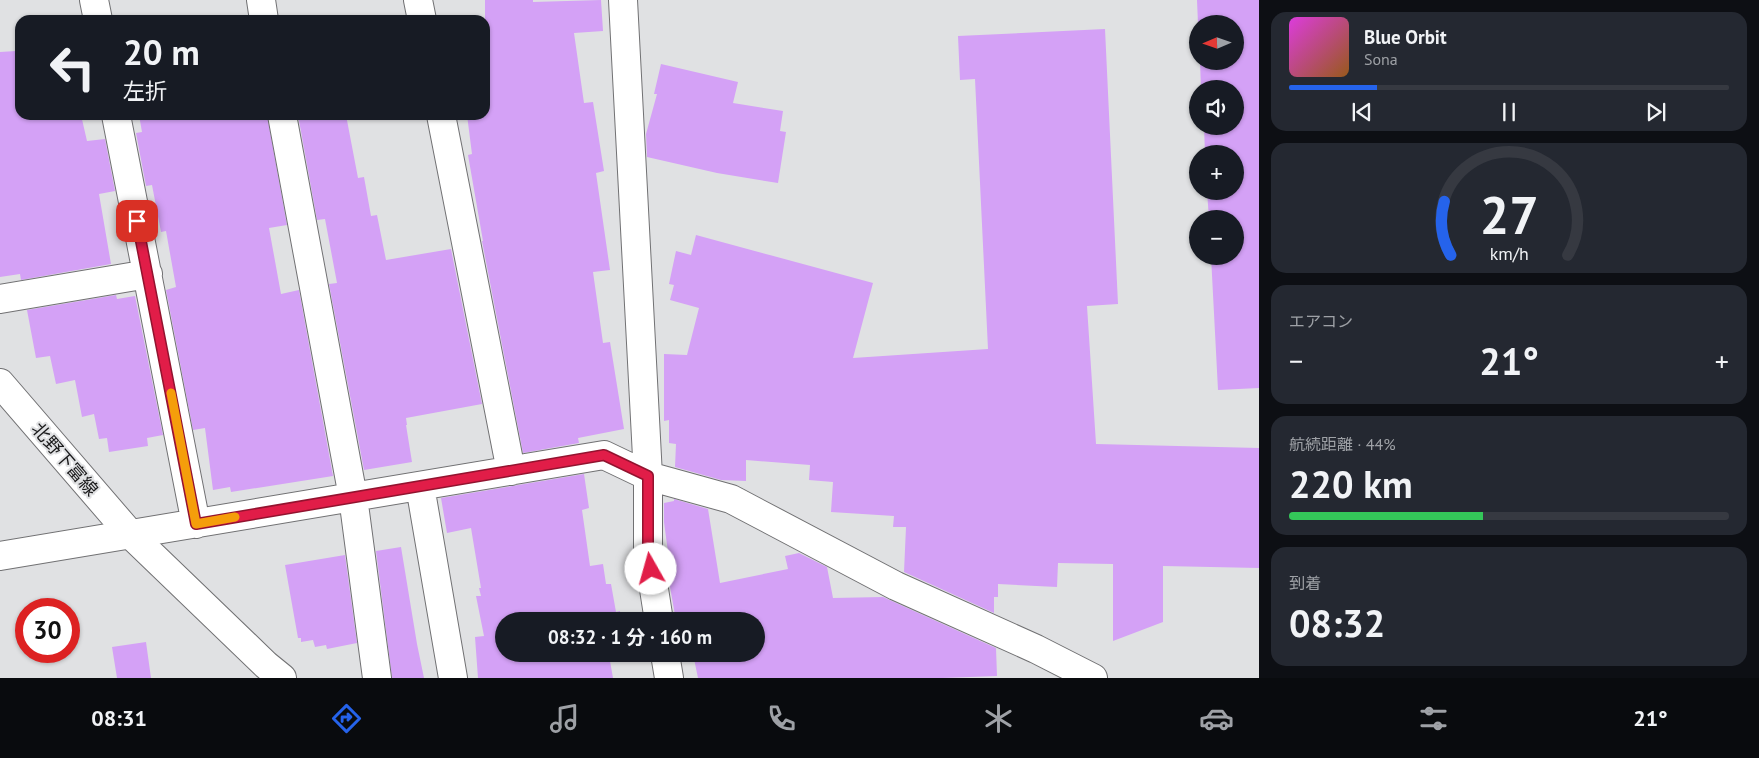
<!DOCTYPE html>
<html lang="ja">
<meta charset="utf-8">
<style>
:root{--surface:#171b24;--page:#242831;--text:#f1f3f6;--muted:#9ea1a6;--line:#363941;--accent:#2563eb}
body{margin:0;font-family:"PT Sans","Noto Sans JP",sans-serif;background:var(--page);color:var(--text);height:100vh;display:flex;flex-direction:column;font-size:19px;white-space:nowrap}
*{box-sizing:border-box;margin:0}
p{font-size:16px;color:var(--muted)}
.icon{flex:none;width:28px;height:28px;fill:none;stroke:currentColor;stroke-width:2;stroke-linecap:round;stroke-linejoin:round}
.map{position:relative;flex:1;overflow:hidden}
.side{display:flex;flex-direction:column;gap:12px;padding:12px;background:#0d0f14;width:500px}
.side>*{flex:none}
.banner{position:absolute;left:15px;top:15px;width:475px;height:105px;border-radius:15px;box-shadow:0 1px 4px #0004;background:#171b24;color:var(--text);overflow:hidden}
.needle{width:32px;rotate:268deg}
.controls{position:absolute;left:1189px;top:15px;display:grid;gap:10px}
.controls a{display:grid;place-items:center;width:55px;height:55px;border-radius:50%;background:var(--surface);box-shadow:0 1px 4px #0004;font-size:25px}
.speed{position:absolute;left:15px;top:598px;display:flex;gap:10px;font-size:25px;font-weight:700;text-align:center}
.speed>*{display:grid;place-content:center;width:65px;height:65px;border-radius:50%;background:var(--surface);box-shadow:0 1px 4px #0004;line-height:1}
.speed .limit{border:8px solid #d22;background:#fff;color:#111}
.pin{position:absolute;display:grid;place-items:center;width:42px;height:42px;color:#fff;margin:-21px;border-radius:10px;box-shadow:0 2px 8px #0006}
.me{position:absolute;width:55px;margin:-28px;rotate:353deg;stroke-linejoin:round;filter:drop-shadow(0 0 4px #0008)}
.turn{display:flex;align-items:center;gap:18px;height:105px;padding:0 25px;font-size:22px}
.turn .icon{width:65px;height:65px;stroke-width:2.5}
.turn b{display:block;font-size:35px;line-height:42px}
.big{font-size:38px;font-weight:700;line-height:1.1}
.side .tile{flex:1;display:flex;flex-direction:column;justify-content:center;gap:8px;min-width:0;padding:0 18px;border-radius:15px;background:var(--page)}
.side .dial{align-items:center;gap:0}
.dial svg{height:130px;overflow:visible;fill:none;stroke:var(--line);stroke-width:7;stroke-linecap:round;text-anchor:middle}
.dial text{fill:var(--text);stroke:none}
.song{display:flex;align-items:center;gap:15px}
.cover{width:60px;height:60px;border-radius:8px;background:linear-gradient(135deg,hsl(300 70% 55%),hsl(30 70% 35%))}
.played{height:5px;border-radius:2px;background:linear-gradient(90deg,var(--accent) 20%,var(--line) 20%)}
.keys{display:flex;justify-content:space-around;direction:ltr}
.heat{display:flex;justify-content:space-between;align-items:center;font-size:28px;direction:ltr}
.charge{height:8px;border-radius:4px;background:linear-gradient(90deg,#34c759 44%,var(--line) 0)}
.trip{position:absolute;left:495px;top:612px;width:270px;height:50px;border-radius:25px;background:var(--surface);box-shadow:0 1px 4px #0004;font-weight:700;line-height:50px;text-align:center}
.tab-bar{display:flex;height:80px;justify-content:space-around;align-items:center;background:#090b0e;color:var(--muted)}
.tab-bar .icon{width:35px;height:35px}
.tab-bar .selected{color:var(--accent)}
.tab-bar b{font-size:22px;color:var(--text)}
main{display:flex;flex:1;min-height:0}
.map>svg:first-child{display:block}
.building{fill:#d4a1f6}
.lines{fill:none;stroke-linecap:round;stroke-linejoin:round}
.street-casing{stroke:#717173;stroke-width:30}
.secondary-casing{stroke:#717173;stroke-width:30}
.street{stroke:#fff;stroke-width:28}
.secondary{stroke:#fff;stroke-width:28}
.route-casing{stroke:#92132f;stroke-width:12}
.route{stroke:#e11d48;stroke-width:9}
.slow{stroke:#f59e0b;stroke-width:9}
.labels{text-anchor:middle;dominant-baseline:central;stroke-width:4;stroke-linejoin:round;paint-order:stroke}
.street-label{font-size:18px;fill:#19191a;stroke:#e0e1e3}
</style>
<main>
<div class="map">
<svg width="1259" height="678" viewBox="0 0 1259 678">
<rect width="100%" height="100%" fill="#e0e1e3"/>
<path class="building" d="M485,0H533V2L601,0L603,31L574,33L584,103L593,102L604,171L596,173L610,270L593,272L603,343L610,342L624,429L578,438L579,443L523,453L482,241H483L468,155L472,154L467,115H485Z
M1197,0H1259V388L1218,390L1211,256H1235V219H1209L1207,191H1235V154H1205L1204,126H1235V89H1201L1200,61H1235V24H1198Z
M1105,29L1118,304L1087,306L1096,444L1259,448V568L1163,566V622L1113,641V564L1058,563L1057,587L998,584V597H994V613L904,572L906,527H893L894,516L831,512L833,482L809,480L810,465L746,460V481L721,480L675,467L676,444L669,443V420L664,421V354L687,355L699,308L670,300L674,285L669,284L676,251L691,255L696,235L873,283L853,358L988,349L975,79L960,80L958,36Z
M16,51L20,74V115H81L87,141L105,139L115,191L99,194L111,264L21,280L20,274L0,277V52Z
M661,64L738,82L733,103L783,111L780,131L786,132L778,183L717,173L647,157L646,134L657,94H654Z
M139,115H267L287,225L269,228L281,294L299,290L333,476L231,492L230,487L213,490L205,428L193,430L166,290L176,287L166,231L161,232L152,185L146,186L136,133L142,132Z
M298,115H346L358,178L364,177L371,216L377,215L386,260L451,249L482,404L406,418L407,425H406L412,462L364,470L329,284L337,283L325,219L317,220Z
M116,295L117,299L135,296L163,435L147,438L148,446L109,452L107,438L99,439L94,414L82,417L75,380L56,384L50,356L36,358L27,310Z
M584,474L589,508L582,510L590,566L603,564L606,584H611L616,612L620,611L621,621H504V654H626L627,659L610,661L613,678H478L475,637L484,636L476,596H481L479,588H481L471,528L447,533L441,498Z
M674,499L708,509L720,583L788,569L785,556L799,553L827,567L833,598L883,597L996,648L997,676L943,678H698L693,654H756V621H681L680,614L675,615L664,553L668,552L664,522V503L674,501Z
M401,547L417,644L424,678H392L376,551Z
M345,555L357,643L327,649L326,645L315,647L313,640L301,642V638H298L285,565Z
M146,642L151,678H117L112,647Z"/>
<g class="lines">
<defs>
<path id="street" d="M94,0L98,20
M261,0L264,20
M418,0L422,20
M623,0L648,476V551L659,621
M116,115L196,524
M282,115L353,497L377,678
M441,115L511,471
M0,299L148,274
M420,486L453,678
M0,556L604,455L648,476L731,499L896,586L1036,649L1093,678
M665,654L669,678"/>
<path id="secondary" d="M0,383L131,535L266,665L282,678"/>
</defs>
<use href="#street" class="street-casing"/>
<use href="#secondary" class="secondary-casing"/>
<use href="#street" class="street"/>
<use href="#secondary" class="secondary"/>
</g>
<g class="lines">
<defs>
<path id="route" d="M137,221L196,524L604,455L648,476V551L651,569"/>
</defs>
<use href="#route" class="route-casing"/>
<use href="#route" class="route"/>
<path class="slow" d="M171,393L196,524L235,517"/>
</g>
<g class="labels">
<g class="street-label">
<text transform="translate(65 459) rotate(49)">北野下富線</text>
</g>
</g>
</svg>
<div class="controls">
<a><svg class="needle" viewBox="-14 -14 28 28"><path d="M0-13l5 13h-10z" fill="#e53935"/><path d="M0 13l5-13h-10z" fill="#9ea1a6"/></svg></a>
<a><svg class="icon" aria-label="sound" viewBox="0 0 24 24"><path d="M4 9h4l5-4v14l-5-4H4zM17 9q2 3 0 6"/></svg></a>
<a>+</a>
<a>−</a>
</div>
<div class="speed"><div class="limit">30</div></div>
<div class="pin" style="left:137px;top:221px;background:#d93025"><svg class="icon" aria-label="arrive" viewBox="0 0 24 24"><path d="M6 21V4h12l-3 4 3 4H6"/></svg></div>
<svg class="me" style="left:651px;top:569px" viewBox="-20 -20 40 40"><circle r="19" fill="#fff"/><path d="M0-13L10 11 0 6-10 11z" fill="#e11d48"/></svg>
<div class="trip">08:32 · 1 分 · 160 m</div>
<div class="banner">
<div class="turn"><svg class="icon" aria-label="left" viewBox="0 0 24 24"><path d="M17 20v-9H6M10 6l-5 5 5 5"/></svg><div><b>20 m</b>左折</div></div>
</div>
</div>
<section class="side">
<div class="tile">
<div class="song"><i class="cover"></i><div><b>Blue Orbit</b><p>Sona</p></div></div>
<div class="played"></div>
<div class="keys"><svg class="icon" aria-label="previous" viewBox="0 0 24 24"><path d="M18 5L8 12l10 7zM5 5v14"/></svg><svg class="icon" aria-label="pause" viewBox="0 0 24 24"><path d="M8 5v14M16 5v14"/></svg><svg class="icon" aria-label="next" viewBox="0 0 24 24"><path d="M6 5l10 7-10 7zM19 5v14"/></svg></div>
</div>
<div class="tile dial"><svg viewBox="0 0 100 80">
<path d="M14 69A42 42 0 1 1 86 69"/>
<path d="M14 69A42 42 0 0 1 10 36" stroke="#2563eb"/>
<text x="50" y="56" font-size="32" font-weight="700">27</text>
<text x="50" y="72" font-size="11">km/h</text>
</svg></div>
<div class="tile"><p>エアコン</p>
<div class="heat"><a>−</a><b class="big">21°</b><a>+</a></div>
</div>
<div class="tile"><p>航続距離 · 44%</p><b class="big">220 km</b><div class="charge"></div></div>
<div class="tile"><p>到着</p><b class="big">08:32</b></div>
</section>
</main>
<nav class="tab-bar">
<b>08:31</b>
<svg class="icon selected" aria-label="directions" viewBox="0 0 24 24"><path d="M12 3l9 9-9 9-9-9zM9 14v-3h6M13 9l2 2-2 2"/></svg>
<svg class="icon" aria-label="music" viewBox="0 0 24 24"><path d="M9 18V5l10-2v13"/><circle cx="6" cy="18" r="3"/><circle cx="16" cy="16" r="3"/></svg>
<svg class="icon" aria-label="phone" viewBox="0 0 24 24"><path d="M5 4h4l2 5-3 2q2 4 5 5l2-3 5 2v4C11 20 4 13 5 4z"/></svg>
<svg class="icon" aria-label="climate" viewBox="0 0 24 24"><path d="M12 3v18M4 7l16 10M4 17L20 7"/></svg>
<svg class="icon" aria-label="car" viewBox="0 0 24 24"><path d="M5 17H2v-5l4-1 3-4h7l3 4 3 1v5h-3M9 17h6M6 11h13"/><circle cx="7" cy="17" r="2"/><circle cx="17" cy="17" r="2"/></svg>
<svg class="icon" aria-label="filters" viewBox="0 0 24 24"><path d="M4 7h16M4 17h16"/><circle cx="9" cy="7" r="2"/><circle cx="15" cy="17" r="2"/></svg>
<b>21°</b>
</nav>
